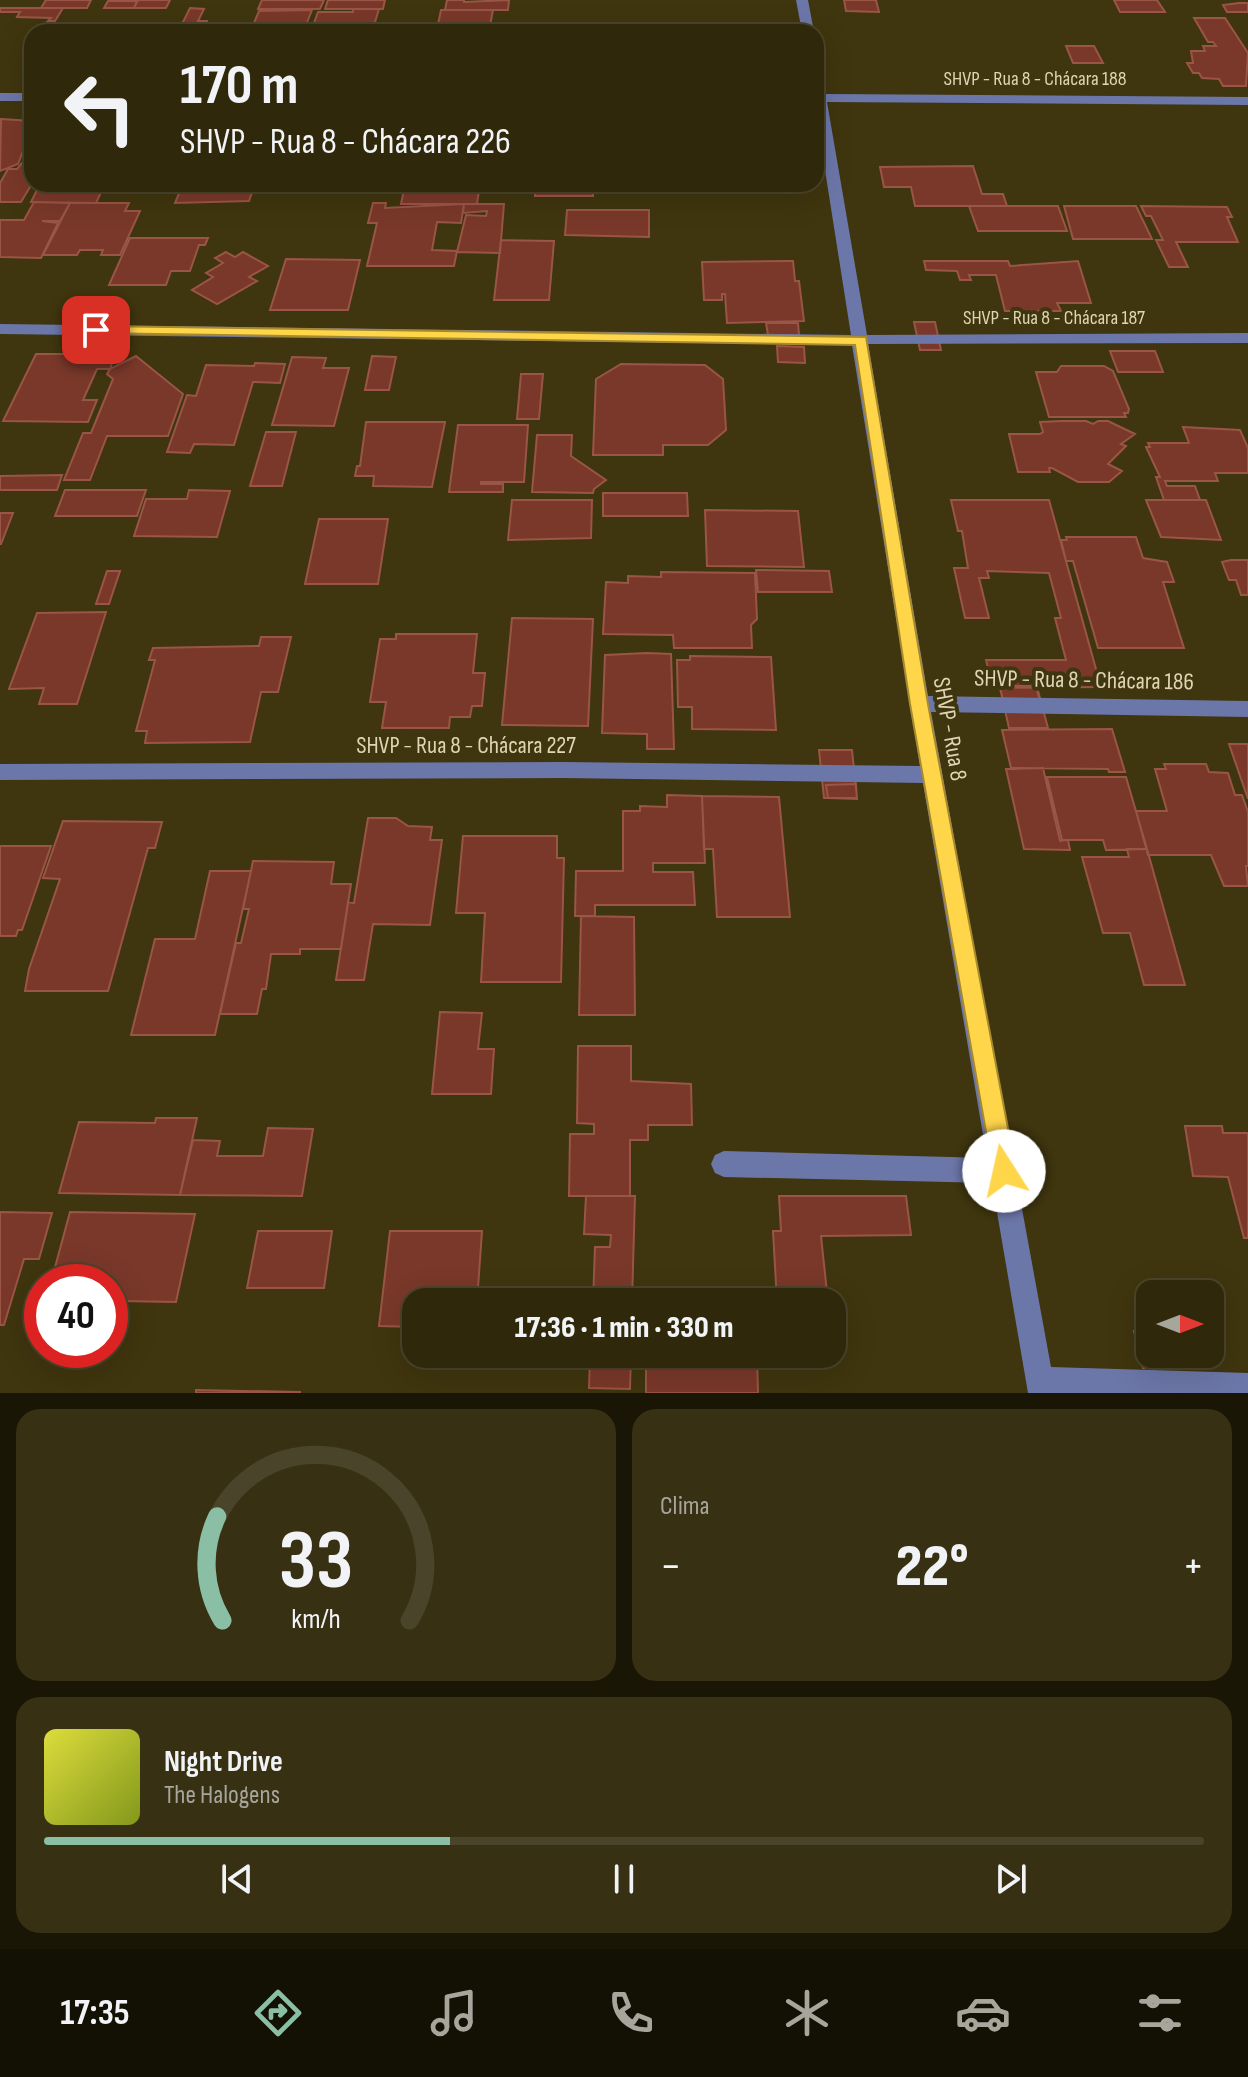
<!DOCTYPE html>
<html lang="pt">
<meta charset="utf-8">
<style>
:root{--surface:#2f280a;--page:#373013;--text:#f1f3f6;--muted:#a7a69c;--line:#4a442b;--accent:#8abfa5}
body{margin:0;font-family:"Sofia Sans Condensed",sans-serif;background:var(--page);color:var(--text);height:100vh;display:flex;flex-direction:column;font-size:30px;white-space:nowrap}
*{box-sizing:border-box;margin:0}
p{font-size:26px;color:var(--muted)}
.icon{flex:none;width:44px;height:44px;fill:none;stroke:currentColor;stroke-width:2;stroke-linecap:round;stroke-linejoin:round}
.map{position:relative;height:1393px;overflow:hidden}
.panel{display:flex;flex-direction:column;gap:16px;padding:16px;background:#1a1606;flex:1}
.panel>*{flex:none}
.guide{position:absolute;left:24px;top:24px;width:800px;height:168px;border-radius:24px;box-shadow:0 8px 32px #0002,0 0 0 2px var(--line);background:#2f280a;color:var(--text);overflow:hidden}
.needle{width:52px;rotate:90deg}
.tools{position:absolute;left:1136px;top:1280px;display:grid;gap:16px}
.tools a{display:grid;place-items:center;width:88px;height:88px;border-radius:16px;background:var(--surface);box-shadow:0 8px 32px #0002,0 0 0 2px var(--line);font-size:40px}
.speed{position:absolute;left:24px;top:1264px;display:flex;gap:16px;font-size:40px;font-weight:700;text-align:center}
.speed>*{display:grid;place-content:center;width:104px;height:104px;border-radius:50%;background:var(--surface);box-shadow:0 8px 32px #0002,0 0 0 2px var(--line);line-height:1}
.speed .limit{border:12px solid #d22;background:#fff;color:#111}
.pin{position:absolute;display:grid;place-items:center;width:68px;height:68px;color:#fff;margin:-34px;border-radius:16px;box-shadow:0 4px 12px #0006}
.me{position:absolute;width:88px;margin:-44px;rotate:350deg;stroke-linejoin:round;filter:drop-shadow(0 0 6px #0008)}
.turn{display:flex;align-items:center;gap:28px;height:168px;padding:0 24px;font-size:36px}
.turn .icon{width:104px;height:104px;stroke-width:2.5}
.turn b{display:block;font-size:56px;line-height:68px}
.big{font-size:60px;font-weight:800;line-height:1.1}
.panel .widget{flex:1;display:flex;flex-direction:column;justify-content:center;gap:12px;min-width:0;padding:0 28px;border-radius:24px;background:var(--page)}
.panel .dial{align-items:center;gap:0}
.dial svg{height:208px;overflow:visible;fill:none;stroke:var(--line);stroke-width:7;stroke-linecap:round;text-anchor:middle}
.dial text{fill:var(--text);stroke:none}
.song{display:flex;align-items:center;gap:24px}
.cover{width:96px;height:96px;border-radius:12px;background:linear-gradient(135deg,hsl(60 70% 55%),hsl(70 70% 35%))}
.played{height:8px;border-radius:4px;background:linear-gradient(90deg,var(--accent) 35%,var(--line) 35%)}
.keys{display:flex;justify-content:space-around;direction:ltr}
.heat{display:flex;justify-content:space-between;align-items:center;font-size:44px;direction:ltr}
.panel .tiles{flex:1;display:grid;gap:16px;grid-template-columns:1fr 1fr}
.widget:last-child{grid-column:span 2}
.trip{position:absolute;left:402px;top:1288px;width:444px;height:80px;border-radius:24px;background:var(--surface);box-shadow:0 8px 32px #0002,0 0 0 2px var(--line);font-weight:800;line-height:80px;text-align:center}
.dock{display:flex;height:128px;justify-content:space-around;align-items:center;background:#131004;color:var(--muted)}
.dock .icon{width:56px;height:56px}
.dock .selected{color:var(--accent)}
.dock b{font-size:36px;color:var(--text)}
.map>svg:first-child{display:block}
.building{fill:#793829;stroke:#995545;stroke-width:2}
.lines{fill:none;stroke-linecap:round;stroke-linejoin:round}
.minor{fill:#6c77a9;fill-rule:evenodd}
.route{fill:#ffd54a;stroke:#a68a30;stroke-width:2}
.labels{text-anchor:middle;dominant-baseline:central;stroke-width:8;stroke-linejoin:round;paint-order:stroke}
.far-street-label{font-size:20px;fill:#ded5b2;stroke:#3f350e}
.street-label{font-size:24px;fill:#ded5b2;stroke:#3f350e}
</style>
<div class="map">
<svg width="1248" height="1393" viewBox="0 0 1248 1393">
<rect width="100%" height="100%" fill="#3f350e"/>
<path class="building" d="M46,0H91L87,8H41Z
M138,0H170L166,8H134Z
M262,0H324L320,9H258Z
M262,0H324L320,9H258Z
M328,0H385L383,9H325Z
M447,0H464V2L509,0L508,10H445Z
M844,0H876L879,12L846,11Z
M1114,0H1157L1165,12H1120Z
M108,1H137L134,8H104Z
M1239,3H1248V12H1227L1223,5Z
M1239,3H1248V12H1227L1223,5Z
M0,8H63L55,21H48L51,18L17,17L20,12H0Z
M190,8L204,9L198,21H207L205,31L232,32H178Z
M353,9H379L372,32H355L358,23H314L318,12H353Z
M353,9H379L372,32H355L358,23H314L318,12H353Z
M312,10L304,30L307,32H243L251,30L259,11Z
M441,10H493L490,26L488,29H437Z
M1194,18H1225L1248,53L1246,86H1223L1219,79L1202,78L1199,73H1193L1187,63H1193L1191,51H1205L1203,46H1216L1213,42H1208Z
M1194,18H1225L1248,53L1246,86H1223L1219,79L1202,78L1199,73H1193L1187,63H1193L1191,51H1205L1203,46H1216L1213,42H1208Z
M1066,46H1094L1103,63H1073Z
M1,119L32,121V146L29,151H23L18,164L0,171Z
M22,163H32L30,187L21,202H0V183L8,169H17Z
M973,166L982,194H1003L1007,206H915L911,187H884L880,167Z
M78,184H105L96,203L31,202L39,186L76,187Z
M183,184H255L249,201L175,203Z
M405,184H480L477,204H401Z
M535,184H593V196H535Z
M34,202L70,203L60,221H42L58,223L41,258L0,257V220H24Z
M70,203H129L125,211H140L120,255H101L103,250H80L77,255H43Z
M373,203H386L385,208L464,204L461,223L437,222L432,250L457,251L454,266H367L377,223H368Z
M464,204H504L500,253L457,252L466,215L486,216L487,211L463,213Z
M969,206H1058L1067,231H978Z
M969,206H1058L1067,231H978Z
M1064,206H1136L1152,239H1073Z
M1141,206L1227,207L1232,217H1227L1238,242H1176L1188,267H1169L1156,240H1163L1151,216H1146Z
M1141,206L1227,207L1232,217H1227L1238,242H1176L1188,267H1169L1156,240H1163L1151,216H1146Z
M567,210H649V237L565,235Z
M130,238H208L205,245H199L190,271H171L166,285H109Z
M501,240L554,241L549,300H494Z
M226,252L235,257L243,252L268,266L249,277L257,281L217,304L192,290L213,277L206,273L223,263L215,258Z
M286,259L360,260L348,310H270Z
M788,261H793L795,281H799L804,321L727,323L725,294H722V300H704L702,262Z
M924,261H1008L1010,266L1078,261L1091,303H1057L1061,311H1005L996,275H969L971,280H960L957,271L926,270Z
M914,322H935L941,350H920Z
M766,323H798L799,335H768Z
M766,323H798L799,335H768Z
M777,346L804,347L805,363L778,362Z
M777,346L804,347L805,363L778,362Z
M1110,351H1155L1163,372H1118Z
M80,352L116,353L110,369H97L83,400H97L88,422L3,421L36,354H79Z
M80,352L116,353L110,369H97L83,400H97L88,422L3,421L36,354H79Z
M136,356L183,394L168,436H107L90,480H64L83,433H91L113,379L107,374L110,369Z
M372,356L396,357L389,390H365Z
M292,357L326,358L323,368H349L334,426L272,425Z
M255,363L285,364L280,383L253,382L234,445L194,444L190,453L167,452L187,395L196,396L206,365L254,366Z
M621,364L705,365L723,379L726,430L708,445H663V455H593L596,379Z
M1061,366H1104L1113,371L1129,409L1128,413H1124L1126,417H1049L1036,372H1057Z
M1061,366H1104L1113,371L1129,409L1128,413H1124L1126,417H1049L1036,372H1057Z
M521,374H543L539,419H517Z
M1062,421H1086L1093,424L1098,421H1108L1135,434L1121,444L1126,446L1108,464L1122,471L1109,482H1078L1052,468H1049L1050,472H1018L1009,434H1040L1043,432L1040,422Z
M366,422H445L432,487L373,486L374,476H355L357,466H360Z
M458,425H528L524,482H481V484H503V492H449Z
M458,425H528L524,482H481V484H503V492H449Z
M1183,427L1240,430L1248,448V473H1215L1218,481H1165L1167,486H1195L1200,500H1164L1156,477H1160L1146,447H1150L1148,443H1189Z
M266,432H296L282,486H250Z
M537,435H572L571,456L606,480L594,489L593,493L532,492Z
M62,475L57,490H0V476Z
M65,490H146L137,516H55Z
M189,490L230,491L217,537L134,536L146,499H187Z
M189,490L230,491L217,537L134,536L146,499H187Z
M603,493H687L688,516H603Z
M512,500H592L591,538L508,540Z
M512,500H592L591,538L508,540Z
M951,500H1049L1101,687L993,688L986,660H1066L1055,618H1061L1049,573L987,571L989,578H979L989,618H965L954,568H968L962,531H958Z
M951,500H1049L1101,687L993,688L986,660H1066L1055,618H1061L1049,573L987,571L989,578H979L989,618H965L954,568H968L962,531H958Z
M1146,500H1206L1221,540L1161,537Z
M705,510L798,511L804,567L707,566Z
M0,513H13L1,544H0Z
M319,519H388L378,584H305Z
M1066,537H1136L1143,558L1167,562L1174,582H1163L1184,648H1098L1073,561H1066L1061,540H1067Z
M1231,560H1248V595H1241L1236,580H1229L1222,562Z
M756,570L829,571L832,592H758Z
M756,570L829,571L832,592H758Z
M107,571H120L109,604H96Z
M107,571H120L109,604H96Z
M661,572L755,573L757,619L751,625L752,648H674L673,635L603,634L606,582L628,583V576L661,577Z
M106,612L77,704H39L44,688L9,689L37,613Z
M512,618L593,619L588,726L502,725Z
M396,634H477L473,673H485L482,706H472L470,717H450L449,728H382L386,702H370L380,639H396Z
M261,637H291L278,692H261L250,742L145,743L147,731H136L155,660H149L153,648L259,646Z
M647,653L671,654L674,749H647V734L602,733L605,655Z
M690,656L771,657L776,730L692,729V707H678L677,660H690Z
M1000,686H1036L1041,706H1004Z
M1000,686H1036L1041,706H1004Z
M1037,687L1048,728H1009L1000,688Z
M1112,729L1125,772H1109L1108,769L1011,768L1002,730Z
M1112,729L1125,772H1109L1108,769L1011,768L1002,730Z
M1229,744H1248V799L1239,773Z
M1229,744H1248V799L1239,773Z
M819,750H852L857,798H824Z
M1164,764H1206L1209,772L1228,773L1235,795H1242L1248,812V866H1246L1248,886H1224L1211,855H1148L1136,811H1167L1155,769H1166Z
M1043,768L1060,841L1068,840L1070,850L1024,849L1006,769Z
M1047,777H1126L1147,849L1106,850L1103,840H1062Z
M856,784L857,799L828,798L826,785Z
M856,784L857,799L828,798L826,785Z
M667,795L702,796L705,863H653V872H693L695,905H595V916H575L576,871H623V811H640V806L667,807Z
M702,796L779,797L790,917H717L713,849H704Z
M702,796L779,797L790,917H717L713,849H704Z
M368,818H396L408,826L432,827L430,840H442L430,925L373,924L364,980H336L348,902L354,903Z
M63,821L162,822L155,848H148L108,991H25L29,969L60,879L43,878Z
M63,821L162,822L155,848H148L108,991H25L29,969L60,879L43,878Z
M463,836H557V858H564L561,982H481L485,913H456Z
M463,836H557V858H564L561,982H481L485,913H456Z
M0,846H51L22,930H18L16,936H0Z
M1127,849H1147L1185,985H1144L1130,933H1103L1082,857H1129Z
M253,861L334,862L331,884H351L341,949H300V954H271L266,989H262L257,1014H220L236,943H241L249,909H243Z
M210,871H251L215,1035H131L155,939H195Z
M581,916L634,917L635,1015H579Z
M440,1012L482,1013L478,1049H494L491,1094H432Z
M578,1046H631V1081L691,1084L692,1125H648V1140H630V1196H569L570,1134H594V1124L577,1123Z
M156,1118H197L180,1195L59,1193L79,1122L155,1123Z
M1185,1126H1222L1223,1133H1248V1238H1244L1228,1177L1193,1176Z
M268,1128L313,1129L302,1196L180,1195L193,1140L220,1141L217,1156H263Z
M268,1128L313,1129L302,1196L180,1195L193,1140L220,1141L217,1156H263Z
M586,1196H635L632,1302H593L595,1247H610L611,1235L584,1234Z
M779,1196H906L911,1235L821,1236L828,1302H777L773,1231H781Z
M0,1212L52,1213L39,1259H24L4,1325H0Z
M70,1212L195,1214L176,1302L120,1301L121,1297H117L110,1322V1282H51Z
M258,1231H332L324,1288H247Z
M390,1231H482L477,1302H416V1327L379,1326Z
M390,1231H482L477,1302H416V1327L379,1326Z
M1134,1331H1150V1354H1182L1185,1369L1143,1368Z
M1134,1331H1150V1354H1182L1185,1369L1143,1368Z
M590,1354H631L630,1389L589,1388Z
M646,1354H757L758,1393H646Z
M196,1390L301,1392L196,1393Z"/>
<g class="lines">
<path class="minor" d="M796,0H808L814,32H802Z
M816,69L822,73L826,94L1248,97V105L827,102L867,335L1248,333V343L868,344L928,696L1248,701V717L931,712L1051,1367L1248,1373V1393H1028L992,1183L724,1177L715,1173L711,1164L715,1155L724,1151L987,1158L923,783L562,778L0,780V764L562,762L920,766L852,345L0,334V324L851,335L816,113Z
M0,93H32V101H0Z"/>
</g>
<path class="route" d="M96,326L866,337L928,704L1016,1171L1013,1179L1004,1182L996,1179L993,1171L910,704L855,345L91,333L89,330Z"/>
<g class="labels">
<g class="far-street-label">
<text x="1035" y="79">SHVP - Rua 8 - Chácara 188</text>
<text x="1054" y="318">SHVP - Rua 8 - Chácara 187</text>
</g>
<g class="street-label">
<text transform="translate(1084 680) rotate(1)">SHVP - Rua 8 - Chácara 186</text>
<text transform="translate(950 729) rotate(80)">SHVP - Rua 8</text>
<text x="466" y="745">SHVP - Rua 8 - Chácara 227</text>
</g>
</g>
</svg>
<div class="tools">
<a><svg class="needle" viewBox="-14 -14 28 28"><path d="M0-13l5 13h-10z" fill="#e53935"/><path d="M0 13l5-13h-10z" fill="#a7a69c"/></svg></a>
</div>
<div class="speed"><div class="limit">40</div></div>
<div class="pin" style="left:96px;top:330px;background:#d93025"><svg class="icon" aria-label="arrive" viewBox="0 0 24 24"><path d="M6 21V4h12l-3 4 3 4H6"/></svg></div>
<svg class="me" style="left:1004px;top:1171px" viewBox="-20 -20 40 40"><circle r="19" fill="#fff"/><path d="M0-13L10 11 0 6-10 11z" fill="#ffd54a"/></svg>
<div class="trip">17:36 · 1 min · 330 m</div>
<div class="guide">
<div class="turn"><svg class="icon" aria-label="left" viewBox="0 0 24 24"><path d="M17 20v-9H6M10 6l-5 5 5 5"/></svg><div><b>170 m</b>SHVP - Rua 8 - Chácara 226</div></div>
</div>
</div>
<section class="panel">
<div class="tiles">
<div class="widget dial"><svg viewBox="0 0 100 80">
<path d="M14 69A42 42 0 1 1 86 69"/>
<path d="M14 69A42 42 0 0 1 12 29" stroke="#8abfa5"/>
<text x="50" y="56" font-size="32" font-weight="700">33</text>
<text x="50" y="72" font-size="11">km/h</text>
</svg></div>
<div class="widget"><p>Clima</p>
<div class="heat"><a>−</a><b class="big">22°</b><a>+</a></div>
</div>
<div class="widget">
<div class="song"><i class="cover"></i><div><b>Night Drive</b><p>The Halogens</p></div></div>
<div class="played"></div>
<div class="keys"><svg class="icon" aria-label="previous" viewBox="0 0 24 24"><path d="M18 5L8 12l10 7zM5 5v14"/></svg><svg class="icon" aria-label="pause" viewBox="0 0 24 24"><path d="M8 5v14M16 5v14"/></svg><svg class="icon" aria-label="next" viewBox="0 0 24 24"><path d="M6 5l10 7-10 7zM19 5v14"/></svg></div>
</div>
</div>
</section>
<nav class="dock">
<b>17:35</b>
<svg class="icon selected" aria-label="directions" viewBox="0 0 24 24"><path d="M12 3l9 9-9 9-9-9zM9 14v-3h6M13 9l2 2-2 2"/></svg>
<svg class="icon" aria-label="music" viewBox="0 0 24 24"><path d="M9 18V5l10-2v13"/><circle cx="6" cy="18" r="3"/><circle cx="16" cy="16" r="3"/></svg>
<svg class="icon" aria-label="phone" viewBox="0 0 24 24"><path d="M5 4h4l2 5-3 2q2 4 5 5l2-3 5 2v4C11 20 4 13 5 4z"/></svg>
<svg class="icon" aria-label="climate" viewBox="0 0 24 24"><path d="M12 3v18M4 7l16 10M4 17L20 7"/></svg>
<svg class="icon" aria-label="car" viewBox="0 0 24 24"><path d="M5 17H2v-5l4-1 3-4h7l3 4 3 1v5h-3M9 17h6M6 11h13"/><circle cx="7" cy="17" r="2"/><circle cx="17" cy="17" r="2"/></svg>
<svg class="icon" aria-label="filters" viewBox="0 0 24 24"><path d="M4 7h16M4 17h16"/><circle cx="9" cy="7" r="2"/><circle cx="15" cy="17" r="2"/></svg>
</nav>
